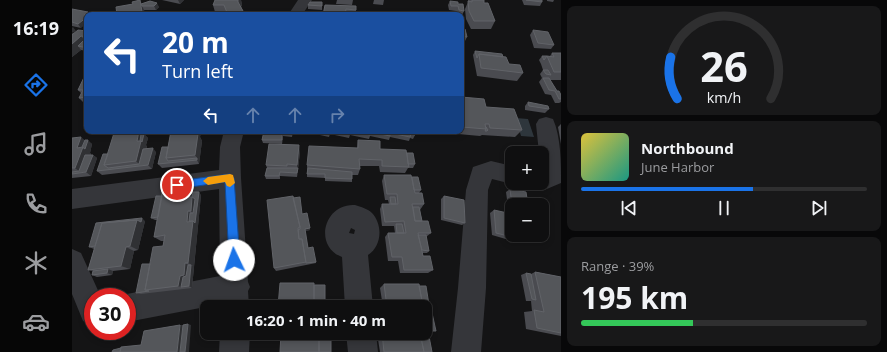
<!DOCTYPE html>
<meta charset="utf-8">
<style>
:root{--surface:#0f0f10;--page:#181819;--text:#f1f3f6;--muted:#9b9c9f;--line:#2f2f30;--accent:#1a73e8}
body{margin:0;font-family:"Open Sans",sans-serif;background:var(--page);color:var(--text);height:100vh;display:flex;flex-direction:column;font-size:15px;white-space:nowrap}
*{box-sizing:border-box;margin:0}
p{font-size:13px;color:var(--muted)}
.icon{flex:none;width:22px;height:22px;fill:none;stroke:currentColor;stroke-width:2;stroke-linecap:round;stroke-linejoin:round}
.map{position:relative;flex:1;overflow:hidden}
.details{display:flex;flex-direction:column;gap:6px;padding:6px;background:#080809;width:326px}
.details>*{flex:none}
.guide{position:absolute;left:12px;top:12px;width:380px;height:122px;border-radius:8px;box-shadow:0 2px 6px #0003,0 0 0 1px var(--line);background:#1a4fa0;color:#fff;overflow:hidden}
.controls{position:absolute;left:433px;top:146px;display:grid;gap:8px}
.controls a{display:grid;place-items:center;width:44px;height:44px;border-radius:8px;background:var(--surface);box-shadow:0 2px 6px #0003,0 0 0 1px var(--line);font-size:20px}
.speed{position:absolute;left:12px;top:288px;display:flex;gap:8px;font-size:20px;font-weight:700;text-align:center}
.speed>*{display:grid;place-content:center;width:52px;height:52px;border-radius:50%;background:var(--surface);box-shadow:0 2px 6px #0003,0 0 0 1px var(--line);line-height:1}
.speed .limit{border:6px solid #d22;background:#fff;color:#111}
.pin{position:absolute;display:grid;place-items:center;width:34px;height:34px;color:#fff;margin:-17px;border:2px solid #fff;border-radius:50%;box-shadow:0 1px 4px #0007}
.me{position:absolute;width:44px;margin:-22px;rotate:357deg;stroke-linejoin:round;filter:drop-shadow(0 0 3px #0008)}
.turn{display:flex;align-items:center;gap:14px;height:84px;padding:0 12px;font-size:18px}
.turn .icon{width:52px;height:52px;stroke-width:2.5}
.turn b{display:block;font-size:28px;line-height:34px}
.lanes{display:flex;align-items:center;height:38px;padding:0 12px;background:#0003;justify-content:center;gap:20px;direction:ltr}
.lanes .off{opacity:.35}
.big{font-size:30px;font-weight:700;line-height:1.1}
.details .card{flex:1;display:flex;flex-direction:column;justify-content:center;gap:6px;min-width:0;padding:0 14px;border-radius:8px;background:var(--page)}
.details .dial{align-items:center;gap:0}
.dial svg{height:104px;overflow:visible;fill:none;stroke:var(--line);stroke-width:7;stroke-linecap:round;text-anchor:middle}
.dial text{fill:var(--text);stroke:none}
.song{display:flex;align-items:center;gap:12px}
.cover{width:48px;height:48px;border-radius:6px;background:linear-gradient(135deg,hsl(50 70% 55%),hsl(170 70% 35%))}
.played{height:4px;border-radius:2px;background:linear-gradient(90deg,var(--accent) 60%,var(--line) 60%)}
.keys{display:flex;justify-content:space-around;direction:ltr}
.charge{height:6px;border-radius:3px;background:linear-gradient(90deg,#34c759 39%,var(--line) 0)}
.trip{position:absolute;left:128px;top:300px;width:232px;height:40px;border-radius:8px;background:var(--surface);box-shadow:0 2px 6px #0003,0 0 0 1px var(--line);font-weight:700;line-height:40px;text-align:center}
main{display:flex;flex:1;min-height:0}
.tabs{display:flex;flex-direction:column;width:72px;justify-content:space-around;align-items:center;background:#060606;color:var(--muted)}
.tabs .icon{width:28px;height:28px}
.tabs .current{color:var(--accent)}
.tabs b{font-size:18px;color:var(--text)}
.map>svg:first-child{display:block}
.water{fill:#2e363c}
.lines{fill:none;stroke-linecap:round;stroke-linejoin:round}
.minor{fill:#35363a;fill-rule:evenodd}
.wall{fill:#4a4b50}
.shaded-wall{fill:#303134}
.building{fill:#54565a;stroke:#616368}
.route{fill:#1a73e8;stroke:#114b97}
.slow{fill:#f59e0b}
</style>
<main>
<nav class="tabs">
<b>16:19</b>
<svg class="icon current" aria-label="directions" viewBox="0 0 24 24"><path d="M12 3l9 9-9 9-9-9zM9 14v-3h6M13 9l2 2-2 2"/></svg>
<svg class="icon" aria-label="music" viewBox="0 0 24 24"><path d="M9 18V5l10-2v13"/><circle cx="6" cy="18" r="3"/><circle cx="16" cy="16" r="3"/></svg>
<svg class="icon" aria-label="phone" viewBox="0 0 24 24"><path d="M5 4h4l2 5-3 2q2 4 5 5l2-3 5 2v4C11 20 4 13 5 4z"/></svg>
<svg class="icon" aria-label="climate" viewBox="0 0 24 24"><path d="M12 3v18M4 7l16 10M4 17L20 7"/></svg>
<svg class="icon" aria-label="car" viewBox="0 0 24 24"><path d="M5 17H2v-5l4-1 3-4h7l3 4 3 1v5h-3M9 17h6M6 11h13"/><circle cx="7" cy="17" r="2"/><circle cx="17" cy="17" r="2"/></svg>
</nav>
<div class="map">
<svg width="489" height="352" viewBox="0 0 489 352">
<rect width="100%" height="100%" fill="#141415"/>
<path class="water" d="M444,118L456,119L462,137L449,136Z"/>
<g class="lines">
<path class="minor" d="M226,0H240L230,15H216Z
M474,117L481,119C489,137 489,163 489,183L470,191L462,188L460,183H470V153H467L464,124L467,119Z
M152,131H172L168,147L169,178L176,282L178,287L176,291L177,307H149V304L55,322V297H47L55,294L148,276L147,189L0,209V189L147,170L148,147Z
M419,161L440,166V183H444L440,184L420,179L416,190L414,288L409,352H379L386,288L394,190L401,167Z
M283,205C289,207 296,209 300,213C311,225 310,246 296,255L301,307H273L270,257C241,246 252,203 283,205ZM279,228L283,230L282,234L277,233Z
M0,249L9,253L29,297H21V325L11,321L0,294Z
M148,333H178L177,352H147Z
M274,333H304L306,352H276Z"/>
</g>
<path class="wall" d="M90,0H112L108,4Z
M143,0H169L170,5L169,7L171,11L172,15H155L154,13L143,12L141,5Z
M265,0H281L280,5L264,4Z
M302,0H312L311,5L301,4Z
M396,0H412V3L423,21L419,29H399L394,19L393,9L396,2Z
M450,0H470V2L468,6L452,5Z
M475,0H482L481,2L475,1Z
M78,1L87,7L84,10H72L73,14L88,15H45L69,4Z
M378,1L386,4L392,11L390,15L385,14L384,11L377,10L376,5Z
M250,2V10L236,9V5Z
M253,5L284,10L283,15H251Z
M0,9L9,28L0,26Z
M389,28L395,37L393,41H389Z
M461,30L482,45L479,49L462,48L458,35Z
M15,31V51L9,50L0,57L1,34Z
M403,51L431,57L437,64L451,73L445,81L405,76L401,55Z
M480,53H489V80H478L485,91L489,95V102L487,103H483L479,95L473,94L467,82L470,78L468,74L471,70L469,64L467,60L470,56H478Z
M15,71V106L7,98L9,93L6,90Z
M389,97L414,107L450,130L443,137L410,135L408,136L386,134L385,131H389Z
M456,102L477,109L473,113L453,110V106Z
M489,124V144L486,127Z
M99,131H128L129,132L128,137L130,141L127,164L90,168L86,164L96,147Z
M192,131H221L220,137L211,136L210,144L191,143L190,140Z
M239,131H343V135L341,139L338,138L337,141L318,137L317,140L298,136L297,139L278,135L277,138L258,134L257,137L239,133Z
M73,135L76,138L74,145L75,147V149L84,152L80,169L30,175L25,171L36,154Z
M0,138L13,140L20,144L18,153L19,154V155H21L25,158L19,176L0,178Z
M286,140L308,149L335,153L343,164L341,168H336L333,173L308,172L307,166H288V169L286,175H280V182L253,181V178L235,177V165L285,148Z
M228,152L225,177L208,176V179H194L193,176L195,168L194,165Z
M312,175L340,177L349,190L347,193H343L352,204L348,210L350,221L359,233L354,237L357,251L355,253H350L351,256L361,270L356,273H328L326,261H316L313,237L316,233H323L322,226H310L308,209L310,204H317L316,200H313L310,181Z
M438,189L456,205H440V208L436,207L434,192Z
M121,192L129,195L120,288L69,294L64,293L78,264L91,246L92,241H89L82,237L85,220H83L79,218Z
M372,196L393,223L390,225L369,220V199Z
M221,198L238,228V230L233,231L236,248L244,262V263L204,271L202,268Z
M422,210L448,239L444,242L420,235L418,213Z
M73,221L66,250L62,251L58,269L41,271L40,275L25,277L20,275L21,271L16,270L22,249L17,247Z
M463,272L489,277V336L454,329L452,312L460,311L459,301H454L449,275L454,273L459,274Z
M312,284L347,286L357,305L351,306V307H311L308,288Z
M353,314L364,331H356L360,352H308L305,333H353Z"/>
<path class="shaded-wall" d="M68,0L71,6H70L72,10L73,15H69Z
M106,0H112L108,4Z
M166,0H169L170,5L167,10L166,2Z
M85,3L87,7L84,10L82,6Z
M171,11L172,15H167V12Z
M16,12L18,15H15V23L9,28L6,24L12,15Z
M1,27L4,31L1,33L0,32V28Z
M9,36L15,44L6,46L9,50L0,57V44Z
M67,131H74L73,135L76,138L74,145L75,147L71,166H69L64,161L65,141Z
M126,131H128L129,132L128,137L130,141L127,164L125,160V158L123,155Z
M210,133L211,136L210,144Z
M9,137L15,142L16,140L20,144L18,153L19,154L12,173H9L3,168L5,148Z
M227,145L228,152L225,177V165Z
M81,148L84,152L80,169L76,165Z
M21,155L25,158L19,176L14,172Z
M118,190L123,195L124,216L119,211L117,197Z
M127,192L129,195L126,226L123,223Z
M116,211L121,216L120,223L115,222Z
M70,218L73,221L66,250L58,246L65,220Z
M121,221L126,226L122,266L116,263Z
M238,228V230L233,231V229Z
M54,247L62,251L58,269L49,266Z
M113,263L119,267V265L122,266L120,288L117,286L109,287L112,288L106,286L108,276Z
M36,269L41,271L40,275L35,273Z
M116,324L119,325L117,352H113Z
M108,325H115L112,352H105Z"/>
<path class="building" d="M68,0L70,12L69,14H74L76,12L88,15H45L44,7L61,4L60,2Z
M143,0H166V2L171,11L167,12L168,15H156L152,5H141Z
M400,0H412V3H416L423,21H402L397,11L396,1L400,2Z
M454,0H470V2Z
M78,1L85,3L82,6H70L69,4Z
M378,1L386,2V4H391L392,11L387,10L386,6H379Z
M238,2H250V6L236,5Z
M253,5L284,6V10L274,9L273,15H251Z
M0,9L16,12L12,15H15V17L6,24L0,22Z
M389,28L393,29L395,37L389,36Z
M6,30L15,31V37L9,36L0,44V34H1Z
M461,30L476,32L482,45L466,43Z
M12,40H15L14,41L15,42V48L6,46Z
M403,51L430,54L431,57L407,54L405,58Z
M480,53H489V72H482L475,56L482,57Z
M407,54L434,57L437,64L448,65L451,73L409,68Z
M470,56H475L472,60Z
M471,70H476L479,75L474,74Z
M15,71V97L7,98L11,90H6Z
M471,78H477L485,91H487L489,95V99H487L483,91L477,90Z
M389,97L412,99L414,107L442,109L450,130L418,128L417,124H413L414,129L390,127L389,120Z
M456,102L476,106L477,109L457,106Z
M414,127L416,130L415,131H413L414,129Z
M53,131H70L69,134L67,131L53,132Z
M67,131L65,141H69L64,161L32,165L42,133Z
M99,131H121V134H126L123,155L94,158Z
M123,131H126V134H123Z
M192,131H220V133H210V140H190Z
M246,131H258L257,133Z
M262,131H343V135L339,134L338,137L318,133V136L299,132L298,135L278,131V134Z
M69,134H72L70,142L69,141H68Z
M9,137L5,148L11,147L3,168H0V138Z
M13,140H16L13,149L10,147Z
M286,140L308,141V149L334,150L337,167L310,166V160L287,159L288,169L235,165L237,146L286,148Z
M197,144L227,145L225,165L215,164V166L194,165Z
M90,147H96L94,158L96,161L125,158V160L86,164Z
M81,148L76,165L25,171L31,154H36L32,165L36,168L67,164L71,149Z
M335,153H341L343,164H336Z
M13,155H21L14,172L0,174V172L7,171Z
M195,168H226L225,173L208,172L207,176H193Z
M236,168L280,172V179L253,178V174H235Z
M312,175H339L343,193H350L352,204H340L343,221H356L359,233H346L351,256H358L361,270H332L330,257H320L316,233H334L332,221L313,222L310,204H326L325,194H315Z
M340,177H346L349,190H342Z
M438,189L454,192L456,205H440Z
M118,190L117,197H120L119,211H116L115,222L121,221L116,263H113L112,275L108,276L106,286L73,290L81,247L91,246L93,235L82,237L90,193Z
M121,192H127L123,223L121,221H117L118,213H121L123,199L120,197Z
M84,196H90L86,217L79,218Z
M221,196L228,227L226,228L227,239H230L234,262L202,268L195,200Z
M372,196L392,200L393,223L372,218Z
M228,197L230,214L235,213L238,228L233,229L236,248L241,247L244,262L234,263L230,239H227L226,230L228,229V227L221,198Z
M318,197H323L324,204H319Z
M341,207H347L350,221H343Z
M422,210L440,214V235H448V239L424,233Z
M70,218L69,222L65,220L30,223L23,246L17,247L24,223Z
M65,220L58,246L54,247L49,266L16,270L30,223Z
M324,224H330L332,233H325Z
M346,235H354L357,251L350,250Z
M70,264H78L73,290L77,291L64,293Z
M116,265H119L117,286L109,287L111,277L114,276Z
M36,269L35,273L20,275L21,271Z
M463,272L489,277V333L465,328L462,310L472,312Z
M454,273L459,274L464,300L460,299Z
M208,283H242V307H206Z
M312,284H347L351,307H315Z
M242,285H253V304H247V307H242Z
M347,286H354L357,305H351Z
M360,313L364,331H353V314Z
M116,324L113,352H108L111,325Z
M108,325L105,352H48L49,347L69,345L72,331Z
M353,331H356L360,352H352L348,333H353Z
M209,333H247V352H208Z
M247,333H259V352H247Z
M310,333H348L352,352H312Z
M49,348L48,352H40L41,350Z"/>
<path class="route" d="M158,174L162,178L168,260L166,264L162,266L158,264L157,260L153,182L105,189L100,185L105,181Z"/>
<path class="slow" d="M158,174L161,175L163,183L158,187L155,186L153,182L136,185L131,181L136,177Z"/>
</svg>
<div class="controls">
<a>+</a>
<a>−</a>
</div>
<div class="speed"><div class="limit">30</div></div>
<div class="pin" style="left:105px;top:185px;background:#d93025"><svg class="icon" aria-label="arrive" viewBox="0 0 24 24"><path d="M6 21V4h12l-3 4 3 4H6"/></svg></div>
<svg class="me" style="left:162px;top:260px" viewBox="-20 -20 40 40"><circle r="19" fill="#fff"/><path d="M0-13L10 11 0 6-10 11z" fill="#1a73e8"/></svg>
<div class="trip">16:20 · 1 min · 40 m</div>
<div class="guide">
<div class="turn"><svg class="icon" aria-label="left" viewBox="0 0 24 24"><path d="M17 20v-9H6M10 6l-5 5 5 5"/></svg><div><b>20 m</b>Turn left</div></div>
<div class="lanes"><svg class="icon" aria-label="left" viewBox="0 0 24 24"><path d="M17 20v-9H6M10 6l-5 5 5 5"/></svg><svg class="icon off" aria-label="ahead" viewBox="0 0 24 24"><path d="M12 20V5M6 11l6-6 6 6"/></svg><svg class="icon off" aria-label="ahead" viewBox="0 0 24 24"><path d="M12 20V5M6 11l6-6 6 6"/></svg><svg class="icon off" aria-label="right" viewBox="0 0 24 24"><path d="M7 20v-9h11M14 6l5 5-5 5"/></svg></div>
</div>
</div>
<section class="details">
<div class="card dial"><svg viewBox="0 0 100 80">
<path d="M14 69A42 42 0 1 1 86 69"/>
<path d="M14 69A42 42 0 0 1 9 37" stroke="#1a73e8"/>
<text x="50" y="56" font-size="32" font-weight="700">26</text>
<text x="50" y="72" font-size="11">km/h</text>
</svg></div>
<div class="card">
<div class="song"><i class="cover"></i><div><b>Northbound</b><p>June Harbor</p></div></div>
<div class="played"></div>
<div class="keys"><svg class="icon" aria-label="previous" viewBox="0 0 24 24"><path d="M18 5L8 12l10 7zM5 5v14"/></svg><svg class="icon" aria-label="pause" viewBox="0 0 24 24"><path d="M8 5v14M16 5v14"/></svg><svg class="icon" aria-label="next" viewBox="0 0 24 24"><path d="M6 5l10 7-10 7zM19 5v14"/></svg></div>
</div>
<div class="card"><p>Range · 39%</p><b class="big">195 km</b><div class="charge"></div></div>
</section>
</main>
